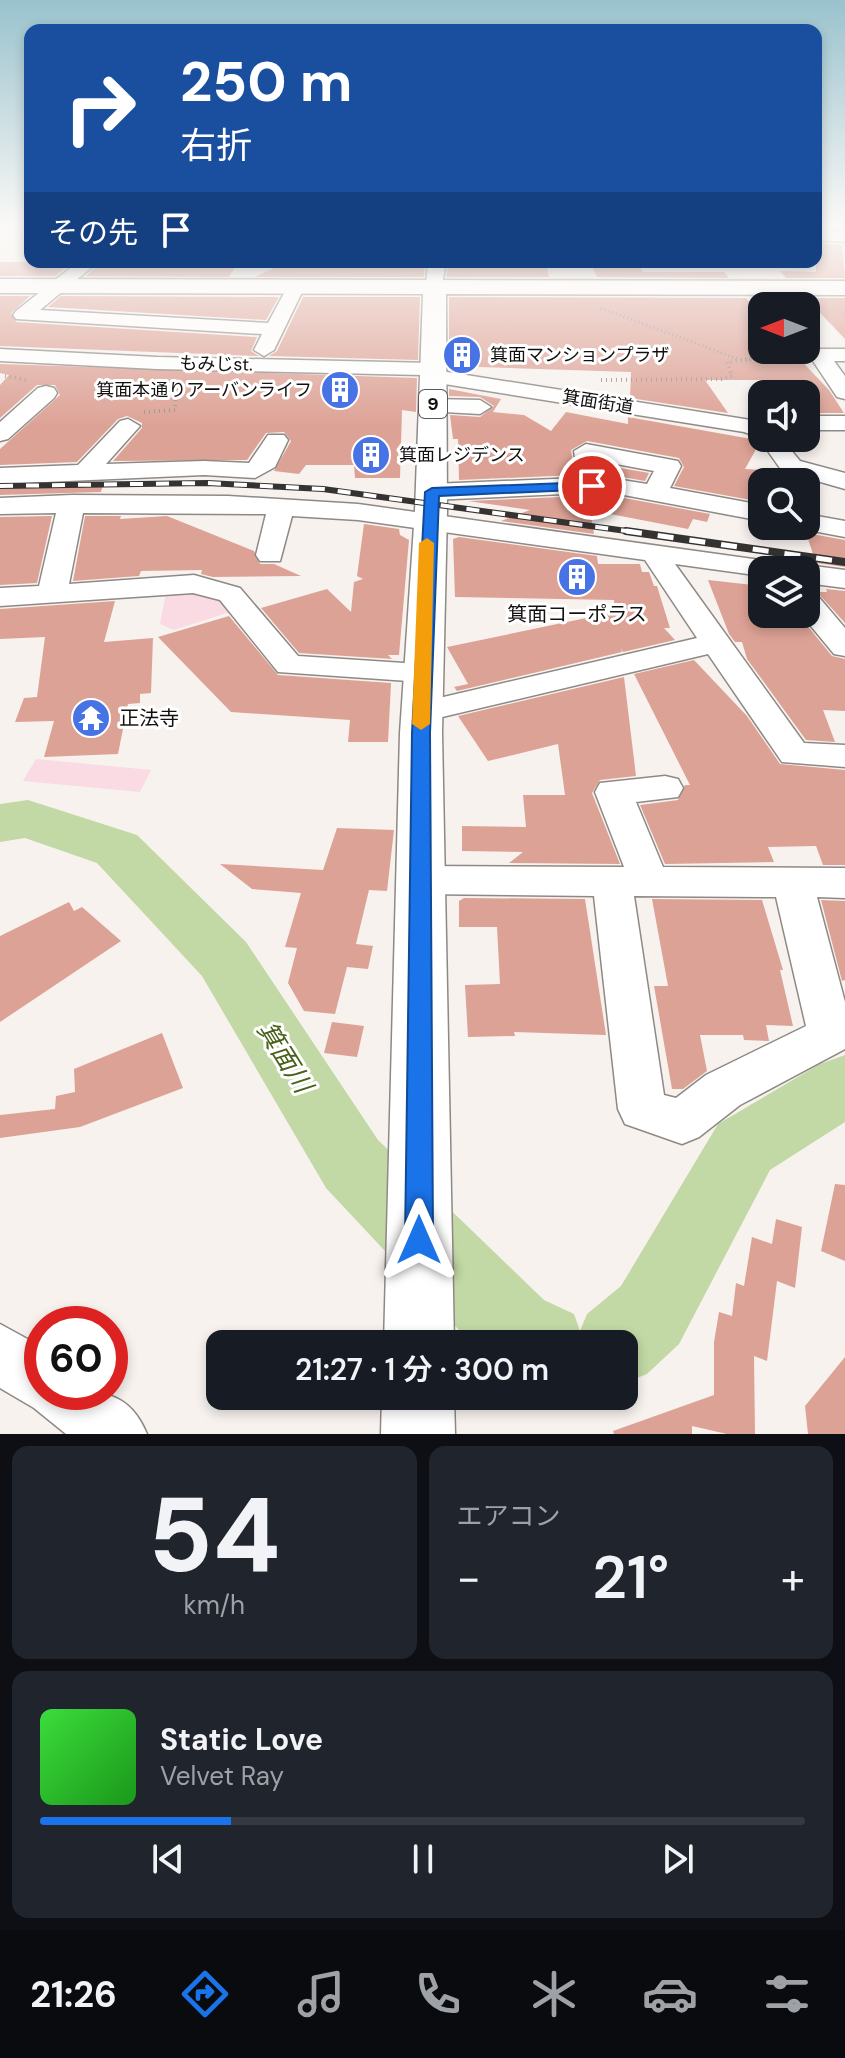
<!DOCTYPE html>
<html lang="ja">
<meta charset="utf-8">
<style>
:root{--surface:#171b24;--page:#20242c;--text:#f1f3f6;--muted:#9ea1a6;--line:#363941;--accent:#1a73e8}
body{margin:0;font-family:"DM Sans","Noto Sans JP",sans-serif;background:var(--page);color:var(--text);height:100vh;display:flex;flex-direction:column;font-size:30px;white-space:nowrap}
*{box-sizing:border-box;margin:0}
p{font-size:26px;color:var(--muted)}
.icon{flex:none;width:44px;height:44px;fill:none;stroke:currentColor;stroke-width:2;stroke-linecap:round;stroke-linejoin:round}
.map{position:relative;height:1434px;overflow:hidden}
.side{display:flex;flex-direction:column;gap:12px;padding:12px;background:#0d0f14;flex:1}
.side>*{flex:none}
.top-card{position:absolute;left:24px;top:24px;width:798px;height:244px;border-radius:16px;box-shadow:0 4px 12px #0003;background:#1a4fa0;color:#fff;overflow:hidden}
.needle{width:52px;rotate:270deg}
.fabs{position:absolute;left:748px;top:292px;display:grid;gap:16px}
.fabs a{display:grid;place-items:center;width:72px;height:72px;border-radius:16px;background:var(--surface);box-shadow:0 4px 12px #0003;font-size:40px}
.speed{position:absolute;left:24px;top:1306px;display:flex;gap:16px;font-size:40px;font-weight:700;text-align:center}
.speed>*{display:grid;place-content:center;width:104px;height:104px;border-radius:50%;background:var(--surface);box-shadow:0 4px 12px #0003;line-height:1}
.speed .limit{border:12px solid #d22;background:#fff;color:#111}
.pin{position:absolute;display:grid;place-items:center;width:68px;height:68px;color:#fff;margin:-34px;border:4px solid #fff;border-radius:50%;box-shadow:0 2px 8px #0007}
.me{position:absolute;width:88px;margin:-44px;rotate:0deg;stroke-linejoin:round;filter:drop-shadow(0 0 6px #0008)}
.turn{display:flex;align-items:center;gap:28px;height:168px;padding:0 24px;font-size:36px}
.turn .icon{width:104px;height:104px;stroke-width:2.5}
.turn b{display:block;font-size:56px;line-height:68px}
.then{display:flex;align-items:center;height:76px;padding:0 24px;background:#0003;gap:16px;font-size:30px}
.big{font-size:60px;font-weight:600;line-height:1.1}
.side .tile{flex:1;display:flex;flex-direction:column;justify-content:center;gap:12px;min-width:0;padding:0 28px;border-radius:16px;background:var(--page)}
.side .dial{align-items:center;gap:0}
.dial b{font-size:104px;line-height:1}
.song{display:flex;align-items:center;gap:24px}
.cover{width:96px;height:96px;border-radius:12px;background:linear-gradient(135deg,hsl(120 70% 55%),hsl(120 70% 35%))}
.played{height:8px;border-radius:4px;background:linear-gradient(90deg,var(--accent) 25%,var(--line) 25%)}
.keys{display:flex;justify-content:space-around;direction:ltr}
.heat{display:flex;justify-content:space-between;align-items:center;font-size:44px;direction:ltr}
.side .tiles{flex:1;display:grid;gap:12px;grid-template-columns:1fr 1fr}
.tile:last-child{grid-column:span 2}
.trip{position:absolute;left:206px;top:1330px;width:432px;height:80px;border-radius:16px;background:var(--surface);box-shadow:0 4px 12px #0003;font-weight:600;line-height:80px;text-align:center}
.tabs{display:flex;height:128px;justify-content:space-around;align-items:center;background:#090b0e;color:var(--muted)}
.tabs .icon{width:56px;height:56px}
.tabs .selected{color:var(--accent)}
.tabs b{font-size:36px;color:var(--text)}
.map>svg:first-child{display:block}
.green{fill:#fadae3}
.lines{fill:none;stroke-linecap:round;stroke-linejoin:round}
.river{fill:#c2d8a5;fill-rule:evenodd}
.building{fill:#dda296}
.minor-casing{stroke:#8e8985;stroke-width:3}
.major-casing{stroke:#8e8985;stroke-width:3}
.path-far1{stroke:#979390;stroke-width:3;stroke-dasharray:1 3;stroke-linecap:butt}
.path{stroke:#979390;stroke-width:4;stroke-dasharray:1 4;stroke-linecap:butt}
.minor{fill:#fff;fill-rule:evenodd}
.major{fill:#fff;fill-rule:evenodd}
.rail-far1-casing{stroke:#353332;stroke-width:6}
.rail-casing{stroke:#353332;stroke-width:8}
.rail-far1{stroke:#fff;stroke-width:4;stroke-dasharray:13;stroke-linecap:butt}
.rail{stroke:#fff;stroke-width:5;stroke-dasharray:16;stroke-linecap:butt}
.route{fill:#1a73e8;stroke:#114b97;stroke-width:2}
.slow{fill:#f59e0b}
.labels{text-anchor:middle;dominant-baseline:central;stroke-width:6;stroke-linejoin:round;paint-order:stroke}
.far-poi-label{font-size:18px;fill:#131110;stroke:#fff;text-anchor:start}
.far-street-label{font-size:18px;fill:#131110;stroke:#fff}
.shield{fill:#fff;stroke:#5a5858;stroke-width:2}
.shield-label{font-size:18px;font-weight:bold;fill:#131110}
.poi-label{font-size:20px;fill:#131110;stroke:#fff}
.near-water-label{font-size:26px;font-style:italic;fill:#476118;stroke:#fff}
</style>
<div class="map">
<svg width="845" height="1434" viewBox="0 0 845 1434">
<rect width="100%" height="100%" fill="#f7f2ee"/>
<path class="green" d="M191,590L219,595L233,611L174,630L160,624L166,593Z
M36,759L151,770L140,792L23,781Z"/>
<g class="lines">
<path class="river" d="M28,800L137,835L246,942L378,1140L544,1300L574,1314L580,1331L587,1314L621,1286L718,1124L820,1064L845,1055V1122L770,1170L679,1344L647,1374L624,1383V1344H472L326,1188L202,976L97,863L25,838L0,842V804Z"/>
</g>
<path class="building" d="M816,243L842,245L845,278H786L780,271L816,272Z
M0,262H73L55,276H0Z
M101,262H238L229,277L86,276Z
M287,262H425L424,277H255Z
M449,262H546L549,277H446Z
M590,262H637L643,272H724L729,278L597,277Z
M0,296H30L11,313L16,322L257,337L251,351L259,356L0,346Z
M61,296L279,297L266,320L48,307Z
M303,297H420L418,360L269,356L277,351Z
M449,297L746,298L762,316V350H791L829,390L844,413H808L806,394H796L787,380H705L728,413L630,398L631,372L449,366Z
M806,298H845V339Z
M0,364L417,378L416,412L402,410L400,478H355L354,465H306L299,474L274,471L291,441L284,432L266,433L247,460L113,461L142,428V423L127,416L118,419L77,462L0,465V449L60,395L55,385H37L0,418V385L9,375L0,373Z
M449,389L501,399L493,412L524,415L551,431L566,412L628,424V417L757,440L759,444L745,469L762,470V502L674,486L684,467L679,458L587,441L571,450L575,475L459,480L458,439H453L450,415L480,417L494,406L480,397L449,396Z
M604,465L649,473L645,481L606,474Z
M104,482L101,492L0,495V487Z
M608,495L710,514L707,522L693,519L688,529L600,512L599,516H591L594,534L501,521L530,510L468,501Z
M52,516L37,583L0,585V517Z
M85,516H121L120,519L167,516L254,551L260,564H274L301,576L213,577L201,574L202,570L141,571L139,576L73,581Z
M364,524L399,529L400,535L409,540L399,655H388L392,659L299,653L261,608L327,589L351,612L354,582L363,579L357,576Z
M806,533L845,540V567L816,563Z
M459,537L597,556L598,564H640L642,572H649L654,586H657L670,628H664L675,640L623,652L621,648L622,652L457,691L454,687L468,684L447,647L615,612L614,600L455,597L453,539Z
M708,580L762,586V619L801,618L832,656L845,659V711L823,710L835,742L806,740L747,659L742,642H735L729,634Z
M826,589L845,591V623L817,592H827Z
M115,601L104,642L153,638L151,693L140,694V703L128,704L118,754L44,757L54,721L15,722L24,698L37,697L45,637L0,639V609Z
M229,616L278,675L391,683L388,742H348L350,720L231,712L158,637Z
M694,660L747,716L780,764L845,770V865H823L816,846L768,847L774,862L665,864L640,805L678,800L685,785H690L634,674Z
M624,677L636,776L600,780L592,793L620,864L509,863L523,852L462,851V826L526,827L523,795H565L558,744L488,761L458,716Z
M337,828L394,830L387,891L369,890L356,944L373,946L368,969L347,967L335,1014L304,1011L288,983L297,948L285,947L301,893L252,889L220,864L323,870Z
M464,898L585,899L606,1035L514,1032L515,1036L468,1037L465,985L500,984L497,927H459V901Z
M652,899L762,900L783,970H780L793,1026L766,1025L769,1041L744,1040L743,1035H700L707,1071L683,1089H672L654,986H668Z
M821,900L845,901V980L842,981Z
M69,902L74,911L82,907L121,941L0,1022V936Z
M332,1022L364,1026L357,1057L324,1053Z
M162,1033L183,1088L80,1127L0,1138V1115L55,1109L56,1096L75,1092L74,1069Z
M835,1184L845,1185V1261L821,1251Z
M776,1219L802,1227L795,1288L777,1281L767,1361L754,1356L755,1434H727L692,1426V1434H614L613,1431L714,1395V1342L719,1312L732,1316L736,1283L744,1286L752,1237L772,1244Z
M845,1357V1434H808L805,1406Z"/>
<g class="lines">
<defs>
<path id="minor" d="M816,230L845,232V242L816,240Z
M78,262H98L40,310L268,323L290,282H302L305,286L274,350L264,356L254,350L262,334L16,319L13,315L16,311Z
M428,262H446L441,291L435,292L426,287Z
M0,349L157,357L432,363L440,364L441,371L757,421L762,423V438H781L800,461L845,473V489L782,471L758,437L744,432L432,382L424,381L422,375L157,369L0,361Z
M819,349H845V361H834L845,376V399L837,397L809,355Z
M46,386L54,388L57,393L54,398L8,439L0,441V422L38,388Z
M433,399L480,400L491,407L480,414L425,411L422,406L425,401Z
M806,416H845V430H806Z
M128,419L140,426L106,464L204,461L249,463L268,435H284L288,440L275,467L255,478L204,475L0,484V468L78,465L120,421Z
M586,444L678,461L681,466L670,488L762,505V521L608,492L432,500L419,492L432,484L578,478L574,451ZM600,461L654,471L647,484L603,477Z
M72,495L228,496L358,504L789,564L793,570H762V576L675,564L804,743L845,745V767L782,762L708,654L421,722L409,719L404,712L409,705L697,638L645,560L358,520L292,516L280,561H260L256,555L266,514L83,513L69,584L194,575L240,588L298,656L434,665L439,672L434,679L423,682L278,672L220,600L193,593L0,606V588L39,586L56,513L0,514V498Z
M806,514L845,521V537L797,528L806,526Z
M806,565L845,570V588L806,583V570H794Z
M806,592L817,595L845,628V656L834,654L801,614H806Z
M665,776L678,779L683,788L678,797L636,802L663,867L845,868V898L817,897L845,1002V1049L740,1105L699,1137L682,1144L625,1124L618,1109L594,896L421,894L407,890L401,880L407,870L421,866L624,867L595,792L600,783ZM634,896L776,897L806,1026L706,1075L676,1098L664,1095Z
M0,1324L42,1347V1392C89,1392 126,1383 147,1434H66L34,1408L0,1388Z"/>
<path id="major" d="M0,279L845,281V295L446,294L447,511L442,733L454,1344H384L400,733L415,511L423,294L0,293Z
M382,1396H454L455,1434H381Z"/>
</defs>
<use href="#minor" class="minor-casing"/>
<use href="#major" class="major-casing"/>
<path class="path-far1" d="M601,308L738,359
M741,360L798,354"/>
<path class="path" d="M5,376L26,380
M601,380L721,379L732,376L727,362L759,358
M144,412L175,410L176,383"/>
<use href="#minor" class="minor"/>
<use href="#major" class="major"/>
<defs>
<path id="rail-far1" d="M0,486L207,483L323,489L641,533"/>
<path id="rail" d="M626,531L845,562"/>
</defs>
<use href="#rail-far1" class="rail-far1-casing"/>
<use href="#rail" class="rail-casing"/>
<use href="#rail-far1" class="rail-far1"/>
<use href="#rail" class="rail"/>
</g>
<linearGradient id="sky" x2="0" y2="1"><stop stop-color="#99c2cd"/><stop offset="0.53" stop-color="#fbf9f7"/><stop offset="1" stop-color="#fbf9f7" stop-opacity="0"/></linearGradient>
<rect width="845" height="427" fill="url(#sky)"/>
<path class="route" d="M592,482L597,483V489L439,496L430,733L433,1240L429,1249L419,1253L409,1249L405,1240L412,733L425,492L432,488Z"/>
<path class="slow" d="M427,538L434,543L430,724L421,730L412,724L419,543Z"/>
<defs>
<symbol id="building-disc" viewBox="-11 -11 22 22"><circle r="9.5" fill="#4773e5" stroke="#fff"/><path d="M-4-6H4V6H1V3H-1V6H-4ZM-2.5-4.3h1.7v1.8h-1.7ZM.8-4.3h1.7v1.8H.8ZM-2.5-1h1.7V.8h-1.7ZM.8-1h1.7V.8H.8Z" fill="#fff"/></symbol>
<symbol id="temple-disc" viewBox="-11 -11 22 22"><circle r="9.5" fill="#4773e5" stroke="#fff"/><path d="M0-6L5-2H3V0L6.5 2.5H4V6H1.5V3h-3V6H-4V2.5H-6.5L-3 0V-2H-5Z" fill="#fff"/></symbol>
</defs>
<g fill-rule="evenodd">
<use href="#building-disc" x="440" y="333" width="44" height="44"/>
<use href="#building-disc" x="318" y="368" width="44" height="44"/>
<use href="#building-disc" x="349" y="433" width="44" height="44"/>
<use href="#building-disc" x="555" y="555" width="44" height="44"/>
<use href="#temple-disc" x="69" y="696" width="44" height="44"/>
</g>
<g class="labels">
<g class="far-poi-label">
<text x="490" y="355">箕面マンションプラザ</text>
<text x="312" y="390" text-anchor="end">箕面本通りアーバンライフ</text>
<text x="399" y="455">箕面レジデンス</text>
</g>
<g class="far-street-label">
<text transform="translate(216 364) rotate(1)">もみじst.</text>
<text transform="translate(598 402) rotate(9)">箕面街道</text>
</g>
<rect class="shield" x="419" y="390" width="28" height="28" rx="6"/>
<g class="shield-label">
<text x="433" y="404">9</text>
</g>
<g class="poi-label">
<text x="577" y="614">箕面コーポラス</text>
<text x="119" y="718" text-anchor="start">正法寺</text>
</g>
<g class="near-water-label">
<text transform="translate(285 1057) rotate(58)">箕面川</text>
</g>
</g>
</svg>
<div class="fabs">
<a><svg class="needle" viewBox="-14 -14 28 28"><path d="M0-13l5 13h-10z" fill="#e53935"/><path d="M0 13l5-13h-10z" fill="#9ea1a6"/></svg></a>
<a><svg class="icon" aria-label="sound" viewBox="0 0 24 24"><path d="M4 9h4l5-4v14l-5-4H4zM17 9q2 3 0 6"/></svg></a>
<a><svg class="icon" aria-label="search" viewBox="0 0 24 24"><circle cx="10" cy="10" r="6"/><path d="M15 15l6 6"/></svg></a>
<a><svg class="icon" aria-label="layers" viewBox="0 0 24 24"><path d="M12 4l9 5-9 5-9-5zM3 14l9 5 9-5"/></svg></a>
</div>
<div class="speed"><div class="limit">60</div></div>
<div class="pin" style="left:592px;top:486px;background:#d93025"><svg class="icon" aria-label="arrive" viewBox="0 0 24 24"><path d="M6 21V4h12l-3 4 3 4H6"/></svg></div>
<svg class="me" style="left:419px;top:1240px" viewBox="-20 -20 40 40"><path d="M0-17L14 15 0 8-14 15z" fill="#1a73e8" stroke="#fff" stroke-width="4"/></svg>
<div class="trip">21:27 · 1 分 · 300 m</div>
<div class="top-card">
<div class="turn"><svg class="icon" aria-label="right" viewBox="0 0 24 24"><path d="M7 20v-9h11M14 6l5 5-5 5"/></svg><div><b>250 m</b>右折</div></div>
<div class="then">その先<svg class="icon" aria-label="arrive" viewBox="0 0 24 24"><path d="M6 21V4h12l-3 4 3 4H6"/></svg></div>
</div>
</div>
<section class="side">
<div class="tiles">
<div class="tile dial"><b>54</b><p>km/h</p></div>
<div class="tile"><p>エアコン</p>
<div class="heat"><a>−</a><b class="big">21°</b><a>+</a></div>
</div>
<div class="tile">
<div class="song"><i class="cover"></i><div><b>Static Love</b><p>Velvet Ray</p></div></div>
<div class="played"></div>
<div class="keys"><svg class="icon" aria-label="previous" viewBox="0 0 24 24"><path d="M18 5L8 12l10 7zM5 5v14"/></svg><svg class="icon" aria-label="pause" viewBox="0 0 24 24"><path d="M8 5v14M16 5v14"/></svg><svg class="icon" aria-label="next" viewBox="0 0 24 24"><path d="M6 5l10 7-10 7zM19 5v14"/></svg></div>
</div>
</div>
</section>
<nav class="tabs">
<b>21:26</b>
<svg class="icon selected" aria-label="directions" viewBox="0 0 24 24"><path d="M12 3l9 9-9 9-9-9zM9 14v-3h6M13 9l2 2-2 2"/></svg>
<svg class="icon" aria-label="music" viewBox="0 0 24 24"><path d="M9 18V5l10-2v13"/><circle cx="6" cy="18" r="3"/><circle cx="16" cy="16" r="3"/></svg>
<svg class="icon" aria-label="phone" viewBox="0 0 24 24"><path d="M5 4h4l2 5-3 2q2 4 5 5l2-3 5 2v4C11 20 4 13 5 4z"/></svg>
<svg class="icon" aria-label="climate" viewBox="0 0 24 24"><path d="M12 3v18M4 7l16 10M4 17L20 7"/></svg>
<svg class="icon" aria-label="car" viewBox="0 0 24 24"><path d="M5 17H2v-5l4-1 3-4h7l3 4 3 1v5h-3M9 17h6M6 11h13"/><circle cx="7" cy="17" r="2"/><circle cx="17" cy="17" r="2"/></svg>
<svg class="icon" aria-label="filters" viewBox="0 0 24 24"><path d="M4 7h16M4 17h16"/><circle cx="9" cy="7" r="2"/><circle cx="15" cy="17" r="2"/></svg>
</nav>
